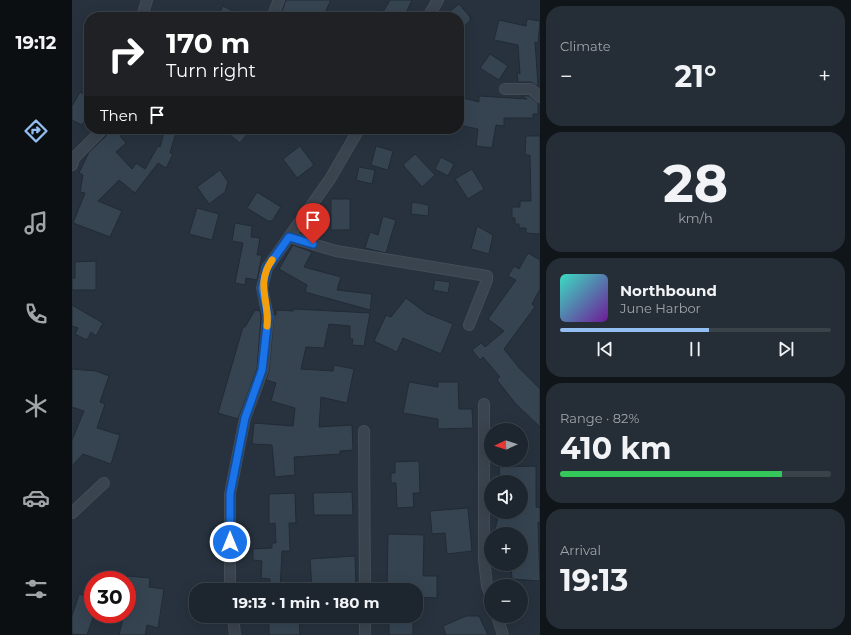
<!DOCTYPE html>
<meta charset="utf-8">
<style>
:root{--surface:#1d262e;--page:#252e36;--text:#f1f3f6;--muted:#a0a5aa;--line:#3b434a;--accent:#93bef2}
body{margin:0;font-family:Montserrat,sans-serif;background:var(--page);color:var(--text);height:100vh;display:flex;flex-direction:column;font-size:15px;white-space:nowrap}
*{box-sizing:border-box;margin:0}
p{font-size:13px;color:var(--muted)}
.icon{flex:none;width:22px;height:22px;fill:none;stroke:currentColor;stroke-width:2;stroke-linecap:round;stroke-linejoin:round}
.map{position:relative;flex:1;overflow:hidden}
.side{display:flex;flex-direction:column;gap:6px;padding:6px;background:#101519;width:311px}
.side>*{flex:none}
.top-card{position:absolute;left:12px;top:12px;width:380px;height:122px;border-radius:16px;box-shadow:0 4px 16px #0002,0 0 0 1px var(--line);background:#202124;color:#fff;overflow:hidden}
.needle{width:26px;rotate:266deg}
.controls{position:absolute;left:412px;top:423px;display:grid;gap:8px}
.controls a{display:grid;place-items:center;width:44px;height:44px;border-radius:50%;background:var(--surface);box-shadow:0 4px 16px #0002,0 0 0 1px var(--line);font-size:20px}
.speed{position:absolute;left:12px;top:571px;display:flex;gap:8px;font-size:20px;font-weight:700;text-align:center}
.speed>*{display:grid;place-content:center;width:52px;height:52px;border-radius:50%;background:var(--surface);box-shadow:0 4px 16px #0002,0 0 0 1px var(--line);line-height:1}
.speed .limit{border:6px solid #d22;background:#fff;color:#111}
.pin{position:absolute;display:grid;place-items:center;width:34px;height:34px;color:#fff;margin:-41px -17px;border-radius:50% 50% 50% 0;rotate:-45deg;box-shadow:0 0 4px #0007}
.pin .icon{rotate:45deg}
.me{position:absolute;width:44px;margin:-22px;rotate:0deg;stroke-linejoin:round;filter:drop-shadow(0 0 3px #0008)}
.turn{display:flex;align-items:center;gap:14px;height:84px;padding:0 16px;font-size:18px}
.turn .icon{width:52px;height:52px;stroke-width:2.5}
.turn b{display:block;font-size:28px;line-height:34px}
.then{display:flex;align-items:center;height:38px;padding:0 16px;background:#0003;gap:8px;font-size:15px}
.big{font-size:30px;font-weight:700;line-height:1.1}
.side .card{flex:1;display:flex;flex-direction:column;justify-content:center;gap:6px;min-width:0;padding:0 14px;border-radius:16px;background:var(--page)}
.side .dial{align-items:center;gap:0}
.dial b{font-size:52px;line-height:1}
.song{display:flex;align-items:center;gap:12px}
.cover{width:48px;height:48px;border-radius:6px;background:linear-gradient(135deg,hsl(170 70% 55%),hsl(280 70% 35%))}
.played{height:4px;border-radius:2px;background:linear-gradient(90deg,var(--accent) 55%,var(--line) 55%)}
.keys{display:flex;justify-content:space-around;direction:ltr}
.heat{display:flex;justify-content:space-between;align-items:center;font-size:22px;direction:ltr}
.charge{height:6px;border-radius:3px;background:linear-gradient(90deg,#34c759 82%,var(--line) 0)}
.trip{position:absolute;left:117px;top:583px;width:234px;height:40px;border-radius:16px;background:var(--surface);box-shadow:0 4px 16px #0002,0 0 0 1px var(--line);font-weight:700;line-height:40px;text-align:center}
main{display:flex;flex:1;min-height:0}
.tabs{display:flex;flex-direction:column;width:72px;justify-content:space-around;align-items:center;background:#0c0f12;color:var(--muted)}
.tabs .icon{width:28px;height:28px}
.tabs .active{color:var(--accent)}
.tabs b{font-size:18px;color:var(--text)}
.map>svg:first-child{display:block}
.building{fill:#364452;stroke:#212b35}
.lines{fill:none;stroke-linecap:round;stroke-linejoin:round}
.street-casing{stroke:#444d57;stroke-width:12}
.street{stroke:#3a444e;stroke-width:10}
.route-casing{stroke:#114b97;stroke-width:10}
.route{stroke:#1a73e8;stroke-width:7}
.slow{stroke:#f59e0b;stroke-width:7}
</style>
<main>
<nav class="tabs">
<b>19:12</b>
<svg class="icon active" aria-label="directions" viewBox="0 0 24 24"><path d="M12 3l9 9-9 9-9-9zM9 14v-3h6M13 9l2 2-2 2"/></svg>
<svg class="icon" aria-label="music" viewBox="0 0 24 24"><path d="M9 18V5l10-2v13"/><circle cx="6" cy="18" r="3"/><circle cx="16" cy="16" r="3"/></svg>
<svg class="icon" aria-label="phone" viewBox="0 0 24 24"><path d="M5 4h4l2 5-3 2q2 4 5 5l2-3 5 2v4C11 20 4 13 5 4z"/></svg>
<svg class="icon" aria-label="climate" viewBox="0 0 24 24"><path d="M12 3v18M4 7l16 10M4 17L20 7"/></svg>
<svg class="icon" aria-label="car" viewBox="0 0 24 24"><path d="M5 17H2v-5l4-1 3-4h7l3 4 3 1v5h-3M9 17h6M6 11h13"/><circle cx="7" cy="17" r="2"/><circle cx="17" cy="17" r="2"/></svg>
<svg class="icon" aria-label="filters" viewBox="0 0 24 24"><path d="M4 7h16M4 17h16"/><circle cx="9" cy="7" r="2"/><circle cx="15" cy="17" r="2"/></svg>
</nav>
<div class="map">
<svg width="468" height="635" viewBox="0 0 468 635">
<rect width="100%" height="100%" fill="#27323e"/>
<path class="building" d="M214,0H259L251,17H217L209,14Z
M318,0H340L332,17H308Z
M387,4L398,17V21L387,30V17H371Z
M151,6L173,17H145Z
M455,19L468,21L466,43L463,42L466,86L459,82H446L445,72L448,74L446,45L422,40L427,20L454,26Z
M418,54L436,66L427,80L408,68Z
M8,92L17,97V112L10,125L0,120V106Z
M407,96L455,99L449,96H457L466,103V114H461V118H432V126L424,125L420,148L404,146L406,129L387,125V97L407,102Z
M37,129H56L48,136L54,143L44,152L60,169L64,163L73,169L86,146L88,147L93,129H105L98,153L101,154L94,168L86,163L63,193L47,180L26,201L50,211L38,237L1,223L13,193L8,192L11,175L7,173L17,152L36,134Z
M163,129H179L168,143L158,135Z
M454,136H468V234L454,233V228H447V224H443V218H440V207H448V201H459L458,155H453Z
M228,146L242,165L225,178L211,159Z
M304,146L321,151L316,170L299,165Z
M343,154L363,175L350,187L331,165Z
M369,157L382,164L376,176L363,169Z
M287,167L303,170L300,184L284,180Z
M400,169L412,189L396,199L383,179Z
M148,170L156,182L153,192L137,204L125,187Z
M185,192L209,207L200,221H196L175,208Z
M259,199H278V230H259Z
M340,202L357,205L356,216L339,214Z
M125,208L147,214L140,240L117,234Z
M311,216L324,220L314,253L293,248L298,232L306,235Z
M163,223L180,226L179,237L188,238L185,255H190L185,280L174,278L173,285L163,283L171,243L160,241Z
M405,226L421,235L417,254L399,249Z
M221,245L240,252L232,267L269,277L265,290L300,294L298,310L233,292L235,285L207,269Z
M456,253L468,260V289L460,304L463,307L432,349L448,369L468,389V427L443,403L425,380L428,377L411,357L408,360L400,350L409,343L413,347L432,331L416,319L444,280L436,276L442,266L447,269Z
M24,261V290H0V278H3V262Z
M363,280L378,282L376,293L361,290Z
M334,298L354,313L381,324L369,354L331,338L325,352L302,341L314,315L319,317Z
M0,305L31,323L24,336L19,332L15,340L3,334L6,328L0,326Z
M222,309L298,313L292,346L280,345L281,339H278V326L257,324L252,348L234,347L229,369L261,371L262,365L282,369L275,403L249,397L247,427L280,425L281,450L268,451V454L222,457L223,475L203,477L200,445L180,444L182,423L221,426L223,408L199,401L204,383L194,380L197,371L202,314L204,315V310L221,311Z
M183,310L188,311L189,317L185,369L166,419L146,413L171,327H173Z
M0,369L24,371L37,376L28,402L33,404L25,428L48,435L39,464L11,454L0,466V440L12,411L0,407Z
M337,382L366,387V382H386L387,409H400L401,428L366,429V419L331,413Z
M347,461L348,493H341L342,507L325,508L324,483H319V473H323V462Z
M464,466V507L468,508V523L466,522L468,581L440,579L439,564H449V534H422L427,512H449V482H428L427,467Z
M280,492L281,515H242L241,493Z
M223,493L224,523H217L218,551H210L208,590H198V579L189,578L190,561L181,560V549L200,548V543H204L203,523L197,524V494Z
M396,508L400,551L375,554L373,533L360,534L358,511Z
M316,534L352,535L351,576H365V598L344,597V590H315Z
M283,556L284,590H260L259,588L240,589L238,559Z
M55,576L78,578L77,587L92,589L86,628L75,625L73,635H47L52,614H55Z
M7,594L21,599V618L15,635L0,634V616Z
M197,616H227L228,635H197Z
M317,616H341V635H317Z
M394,616H407L416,635H374L371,626Z"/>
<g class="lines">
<defs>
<path id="street" d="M70,17L75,0
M200,17L207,0
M356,17L366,0
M433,89H459L468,97
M0,165L2,158L31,129
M217,237L264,251L415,276V280L397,325
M412,404V560L415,586L419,597
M292,431L293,590
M0,513L32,483
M158,590V494L173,418L191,370L196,317L190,288L195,268L258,179L287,129
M161,616L163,635
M293,616V635
M425,616L431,635"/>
</defs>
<use href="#street" class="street-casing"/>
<use href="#street" class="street"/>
</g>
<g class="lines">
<defs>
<path id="route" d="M158,542V494L173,418L190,370L196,317L190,288L195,268L217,237L241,244"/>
</defs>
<use href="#route" class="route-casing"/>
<use href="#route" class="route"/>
<path class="slow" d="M195,326C198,301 183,285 200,260"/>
</g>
</svg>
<div class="controls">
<a><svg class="needle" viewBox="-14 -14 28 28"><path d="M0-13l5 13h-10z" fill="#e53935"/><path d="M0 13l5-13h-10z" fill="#a0a5aa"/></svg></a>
<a><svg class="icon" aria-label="sound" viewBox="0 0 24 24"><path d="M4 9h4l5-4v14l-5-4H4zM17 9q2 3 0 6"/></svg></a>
<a>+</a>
<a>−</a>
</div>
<div class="speed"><div class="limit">30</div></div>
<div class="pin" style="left:241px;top:244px;background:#d93025"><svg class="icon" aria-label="arrive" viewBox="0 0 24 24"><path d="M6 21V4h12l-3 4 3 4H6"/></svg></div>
<svg class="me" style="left:158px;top:542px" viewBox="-20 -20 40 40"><circle r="17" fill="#1a73e8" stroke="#fff" stroke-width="3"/><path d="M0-11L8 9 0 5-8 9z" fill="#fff"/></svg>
<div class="trip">19:13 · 1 min · 180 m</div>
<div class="top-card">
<div class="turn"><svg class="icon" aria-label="right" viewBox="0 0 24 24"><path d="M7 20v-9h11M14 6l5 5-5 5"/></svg><div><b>170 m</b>Turn right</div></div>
<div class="then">Then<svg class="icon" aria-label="arrive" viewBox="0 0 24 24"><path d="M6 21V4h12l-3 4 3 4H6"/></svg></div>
</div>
</div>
<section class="side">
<div class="card"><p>Climate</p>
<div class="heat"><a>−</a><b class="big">21°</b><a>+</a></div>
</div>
<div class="card dial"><b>28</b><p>km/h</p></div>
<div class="card">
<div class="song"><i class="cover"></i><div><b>Northbound</b><p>June Harbor</p></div></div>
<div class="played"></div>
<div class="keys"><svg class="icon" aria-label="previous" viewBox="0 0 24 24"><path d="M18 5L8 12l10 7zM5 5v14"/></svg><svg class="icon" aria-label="pause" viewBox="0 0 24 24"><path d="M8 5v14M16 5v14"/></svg><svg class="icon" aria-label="next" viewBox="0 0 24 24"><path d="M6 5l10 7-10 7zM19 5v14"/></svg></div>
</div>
<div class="card"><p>Range · 82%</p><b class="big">410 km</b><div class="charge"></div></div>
<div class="card"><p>Arrival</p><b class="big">19:13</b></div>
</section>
</main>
